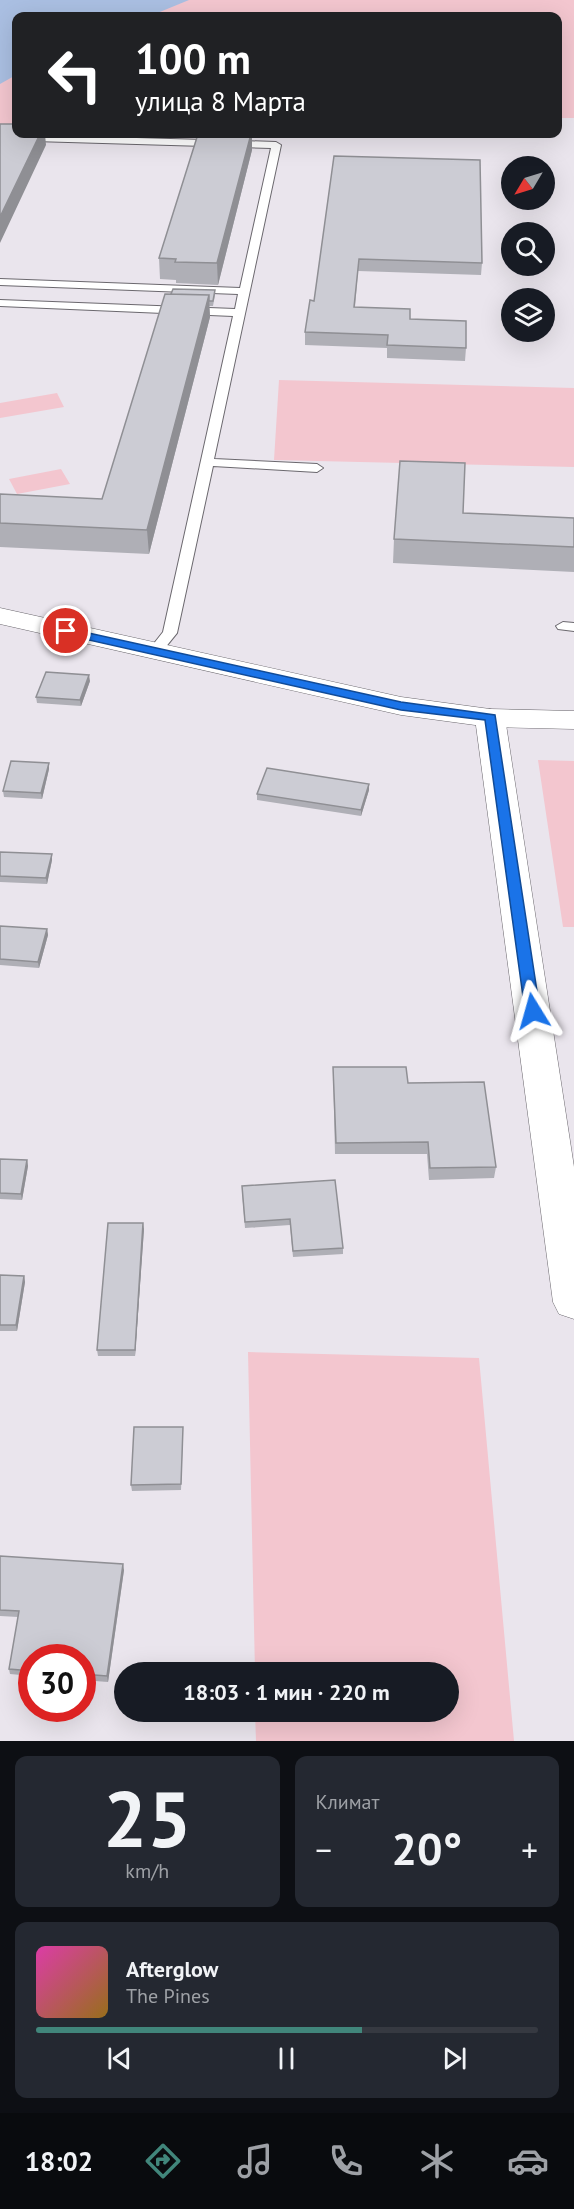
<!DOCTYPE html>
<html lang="ru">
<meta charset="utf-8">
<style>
:root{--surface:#171b24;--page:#242831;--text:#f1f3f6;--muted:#9ea1a6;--line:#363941;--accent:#41867b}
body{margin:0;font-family:"PT Sans",sans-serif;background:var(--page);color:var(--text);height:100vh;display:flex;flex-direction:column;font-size:22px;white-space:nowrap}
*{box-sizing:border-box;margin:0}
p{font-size:20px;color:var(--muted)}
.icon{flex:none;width:33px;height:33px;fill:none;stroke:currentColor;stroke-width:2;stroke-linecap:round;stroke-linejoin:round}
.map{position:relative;height:1741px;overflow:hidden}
.details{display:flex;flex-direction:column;gap:15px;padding:15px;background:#0d0f14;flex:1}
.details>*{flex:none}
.guide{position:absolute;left:12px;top:12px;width:550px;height:126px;border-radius:12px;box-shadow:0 6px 24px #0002;background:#202124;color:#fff;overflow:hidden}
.needle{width:39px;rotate:232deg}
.buttons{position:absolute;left:501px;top:156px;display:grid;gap:12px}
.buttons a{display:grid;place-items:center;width:54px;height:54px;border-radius:50%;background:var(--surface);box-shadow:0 6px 24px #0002;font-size:30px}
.speed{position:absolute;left:18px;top:1644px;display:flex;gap:12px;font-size:30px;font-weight:700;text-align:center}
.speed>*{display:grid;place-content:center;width:78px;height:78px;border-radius:50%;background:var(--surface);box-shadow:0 6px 24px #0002;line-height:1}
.speed .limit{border:9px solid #d22;background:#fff;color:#111}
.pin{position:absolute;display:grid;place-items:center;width:51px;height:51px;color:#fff;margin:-26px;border:3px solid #fff;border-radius:50%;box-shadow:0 2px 6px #0007}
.me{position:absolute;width:66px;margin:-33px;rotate:352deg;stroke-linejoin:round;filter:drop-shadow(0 0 4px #0008)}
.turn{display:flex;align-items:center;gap:21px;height:126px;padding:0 24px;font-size:27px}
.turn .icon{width:78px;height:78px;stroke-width:2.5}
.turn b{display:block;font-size:42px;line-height:51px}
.big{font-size:45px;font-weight:700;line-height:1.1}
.details .card{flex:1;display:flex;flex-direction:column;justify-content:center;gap:9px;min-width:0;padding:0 21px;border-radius:12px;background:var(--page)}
.details .dial{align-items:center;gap:0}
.dial b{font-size:78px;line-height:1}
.song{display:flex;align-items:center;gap:18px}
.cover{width:72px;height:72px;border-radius:9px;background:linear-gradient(135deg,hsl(320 70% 55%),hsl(40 70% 35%))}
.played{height:6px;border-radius:3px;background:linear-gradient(90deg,var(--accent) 65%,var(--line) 65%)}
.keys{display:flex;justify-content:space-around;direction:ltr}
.heat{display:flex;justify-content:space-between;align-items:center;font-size:33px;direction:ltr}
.details .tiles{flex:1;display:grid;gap:15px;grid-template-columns:1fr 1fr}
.card:last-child{grid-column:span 2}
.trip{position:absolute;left:114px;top:1662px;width:345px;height:60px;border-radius:30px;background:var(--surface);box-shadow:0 6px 24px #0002;font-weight:700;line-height:60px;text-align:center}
.tab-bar{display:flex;height:96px;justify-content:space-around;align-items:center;background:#090b0e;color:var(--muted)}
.tab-bar .icon{width:42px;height:42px}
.tab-bar .active{color:var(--accent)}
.tab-bar b{font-size:27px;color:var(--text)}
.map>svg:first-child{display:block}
.green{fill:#f3c6cf}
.water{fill:#aabfe2}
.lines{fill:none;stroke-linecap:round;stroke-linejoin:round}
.service-casing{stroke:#6b686e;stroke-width:2}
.minor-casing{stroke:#6b686e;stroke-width:1}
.tertiary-casing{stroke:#6b686e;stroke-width:1}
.service{fill:#fff;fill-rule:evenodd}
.minor{fill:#fff;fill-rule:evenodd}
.tertiary{fill:#fff;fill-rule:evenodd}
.wall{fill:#afafb6}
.shaded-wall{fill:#8f8f94}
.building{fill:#ccccd4;stroke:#8f8f94;stroke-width:1.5}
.route{fill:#1a73e8;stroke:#114b97;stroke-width:1.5}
</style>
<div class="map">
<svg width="574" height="1741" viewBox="0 0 574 1741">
<rect width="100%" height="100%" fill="#eae5ed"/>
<path class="green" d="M0,0H574V118H558V16H16V124L0,125Z
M279,380L574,388V467L274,460Z
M57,393L64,407L0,418V403Z
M61,469L70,484L17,494L9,479Z
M538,760L574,761V927H563Z
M248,1352L479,1358L514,1741H256L255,1712H448V1672H255Z"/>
<path class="water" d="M0,0H189L150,16H16V75L0,84Z"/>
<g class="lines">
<defs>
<path id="service" d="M0,134L276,142L281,145L214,459L317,464L323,468L317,472L213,466L177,633L160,654H150L148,651L163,632L233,316L0,306V300L235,309L238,294L0,285V279L240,288L271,148L0,140Z
M563,622L574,623V631L558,629L556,626Z"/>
<path id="minor" d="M490,709L501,712L505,718L574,1167V1319L559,1314L553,1302L475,718L479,712Z"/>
<path id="tertiary" d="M0,608L401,697L490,709L574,711V729L490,727L401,715L0,624Z"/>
</defs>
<use href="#service" class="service-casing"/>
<use href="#minor" class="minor-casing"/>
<use href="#tertiary" class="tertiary-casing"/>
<use href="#service" class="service"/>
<use href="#minor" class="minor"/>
<use href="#tertiary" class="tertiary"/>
</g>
<path class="wall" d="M198,134H252V150L218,285L176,283V280L160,279L159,258Z
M334,156L482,263L481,275L358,271L355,307L410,319L466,348L465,361L387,358V348L305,345V332L314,301Z
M215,290V295L213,306H209L210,317L149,554L0,547V494L102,499L171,294Z
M463,513L574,518V572L393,563L394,539Z
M90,681L81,706L37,703L36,697Z
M49,769L42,799L4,797L3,791Z
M369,790L361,816L257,800V794Z
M0,852L52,860L47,884L0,882Z
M0,926L47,929L48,935L39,968L0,965Z
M333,1067L408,1083L496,1167L494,1178L429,1180L427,1154H335Z
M0,1159L27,1160L28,1166L22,1200L0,1199Z
M242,1192L343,1248V1254L293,1257L290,1225L245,1228Z
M144,1229L135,1356H98L97,1350Z
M0,1275L24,1276L25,1282L17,1331H0Z
M183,1433L181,1490L132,1491L131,1485Z
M0,1556L124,1570L108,1682L82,1680V1658H32V1676L10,1674L9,1669L18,1617L0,1616Z"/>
<path class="shaded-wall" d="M40,134H45L46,145L0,243V217Z
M251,134H252V150L218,285L217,263Z
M209,295L210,317L149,554L147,530Z
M89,675L90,681L81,706L80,700Z
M49,763V769L42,799L41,793Z
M369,784V790L361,816V810Z
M52,854V860L47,884L46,878Z
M47,929L48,935L39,968L38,962Z
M27,1160L28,1166L22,1200L21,1194Z
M143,1223L144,1229L135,1356V1350Z
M24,1276L25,1282L17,1331L16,1325Z
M123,1564L124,1570L108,1682L107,1676Z"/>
<path class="building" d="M0,124H16V134H40L0,217Z
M198,134H251L217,263L175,262L176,259L159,258Z
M334,156L480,160L482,263L359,259L354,307L410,309V319L466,321V348L387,345L388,335L305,332L310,300L314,301Z
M173,289L215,290L213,301H209V295L171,294Z
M165,294L209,295L147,530L0,523V494L102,499Z
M400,461L465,463L463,513L574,518V547L394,539Z
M46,672L89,675L80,700L36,697Z
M11,761L49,763L41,793L3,791Z
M267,768L369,784L361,810L257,794Z
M0,852L52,854L46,878L0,876Z
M0,926L47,929L38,962L0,959Z
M333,1067H406L408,1083L484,1082L496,1167L430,1168L428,1142L336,1143Z
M0,1159L27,1160L21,1194L0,1193Z
M335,1180L343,1248L293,1251L290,1219L245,1222L242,1186Z
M108,1223H143L135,1350H97Z
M0,1275L24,1276L16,1325H0Z
M134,1427H183L181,1484L131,1485Z
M0,1556L123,1564L107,1676L82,1674V1658H32V1671L9,1669L19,1611L0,1610Z"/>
<path class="route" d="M66,628L401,702L495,715L540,1011L538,1015H527L525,1011L485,720L401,710L62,634V629Z"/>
</svg>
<div class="buttons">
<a><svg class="needle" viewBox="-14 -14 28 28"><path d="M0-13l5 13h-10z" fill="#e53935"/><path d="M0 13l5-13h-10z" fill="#9ea1a6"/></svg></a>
<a><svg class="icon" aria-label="search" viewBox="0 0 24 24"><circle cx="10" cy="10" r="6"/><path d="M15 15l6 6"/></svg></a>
<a><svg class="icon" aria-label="layers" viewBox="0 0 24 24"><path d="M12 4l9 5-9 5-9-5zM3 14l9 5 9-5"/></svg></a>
</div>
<div class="speed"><div class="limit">30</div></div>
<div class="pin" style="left:66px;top:631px;background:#d93025"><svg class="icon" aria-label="arrive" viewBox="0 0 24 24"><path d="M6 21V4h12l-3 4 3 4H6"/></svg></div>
<svg class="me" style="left:533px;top:1011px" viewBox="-20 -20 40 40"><path d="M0-17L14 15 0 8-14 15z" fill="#1a73e8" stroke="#fff" stroke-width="4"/></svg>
<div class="trip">18:03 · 1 мин · 220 m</div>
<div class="guide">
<div class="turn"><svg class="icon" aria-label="left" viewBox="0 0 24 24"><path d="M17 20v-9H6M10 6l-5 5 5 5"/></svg><div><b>100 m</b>улица 8 Марта</div></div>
</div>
</div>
<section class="details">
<div class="tiles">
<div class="card dial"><b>25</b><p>km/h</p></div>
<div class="card"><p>Климат</p>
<div class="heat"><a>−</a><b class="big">20°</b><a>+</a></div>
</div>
<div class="card">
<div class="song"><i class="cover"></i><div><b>Afterglow</b><p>The Pines</p></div></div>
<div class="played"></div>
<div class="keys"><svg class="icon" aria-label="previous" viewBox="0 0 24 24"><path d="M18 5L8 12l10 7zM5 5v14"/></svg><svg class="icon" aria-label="pause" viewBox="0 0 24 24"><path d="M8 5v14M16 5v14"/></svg><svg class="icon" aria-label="next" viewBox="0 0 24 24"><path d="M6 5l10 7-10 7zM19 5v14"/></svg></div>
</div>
</div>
</section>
<nav class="tab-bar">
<b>18:02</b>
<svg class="icon active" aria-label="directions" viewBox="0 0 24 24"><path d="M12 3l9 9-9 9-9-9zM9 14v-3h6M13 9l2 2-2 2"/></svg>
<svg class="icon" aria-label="music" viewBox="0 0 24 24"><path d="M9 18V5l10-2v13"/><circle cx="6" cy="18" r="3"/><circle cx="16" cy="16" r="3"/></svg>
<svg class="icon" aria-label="phone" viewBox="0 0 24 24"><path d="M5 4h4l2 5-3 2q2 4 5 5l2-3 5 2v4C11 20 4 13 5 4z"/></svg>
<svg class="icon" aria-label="climate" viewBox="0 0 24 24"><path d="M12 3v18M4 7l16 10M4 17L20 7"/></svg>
<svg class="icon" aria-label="car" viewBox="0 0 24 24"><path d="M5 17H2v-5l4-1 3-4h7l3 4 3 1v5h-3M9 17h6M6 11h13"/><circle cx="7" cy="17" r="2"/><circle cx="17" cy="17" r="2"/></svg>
</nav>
